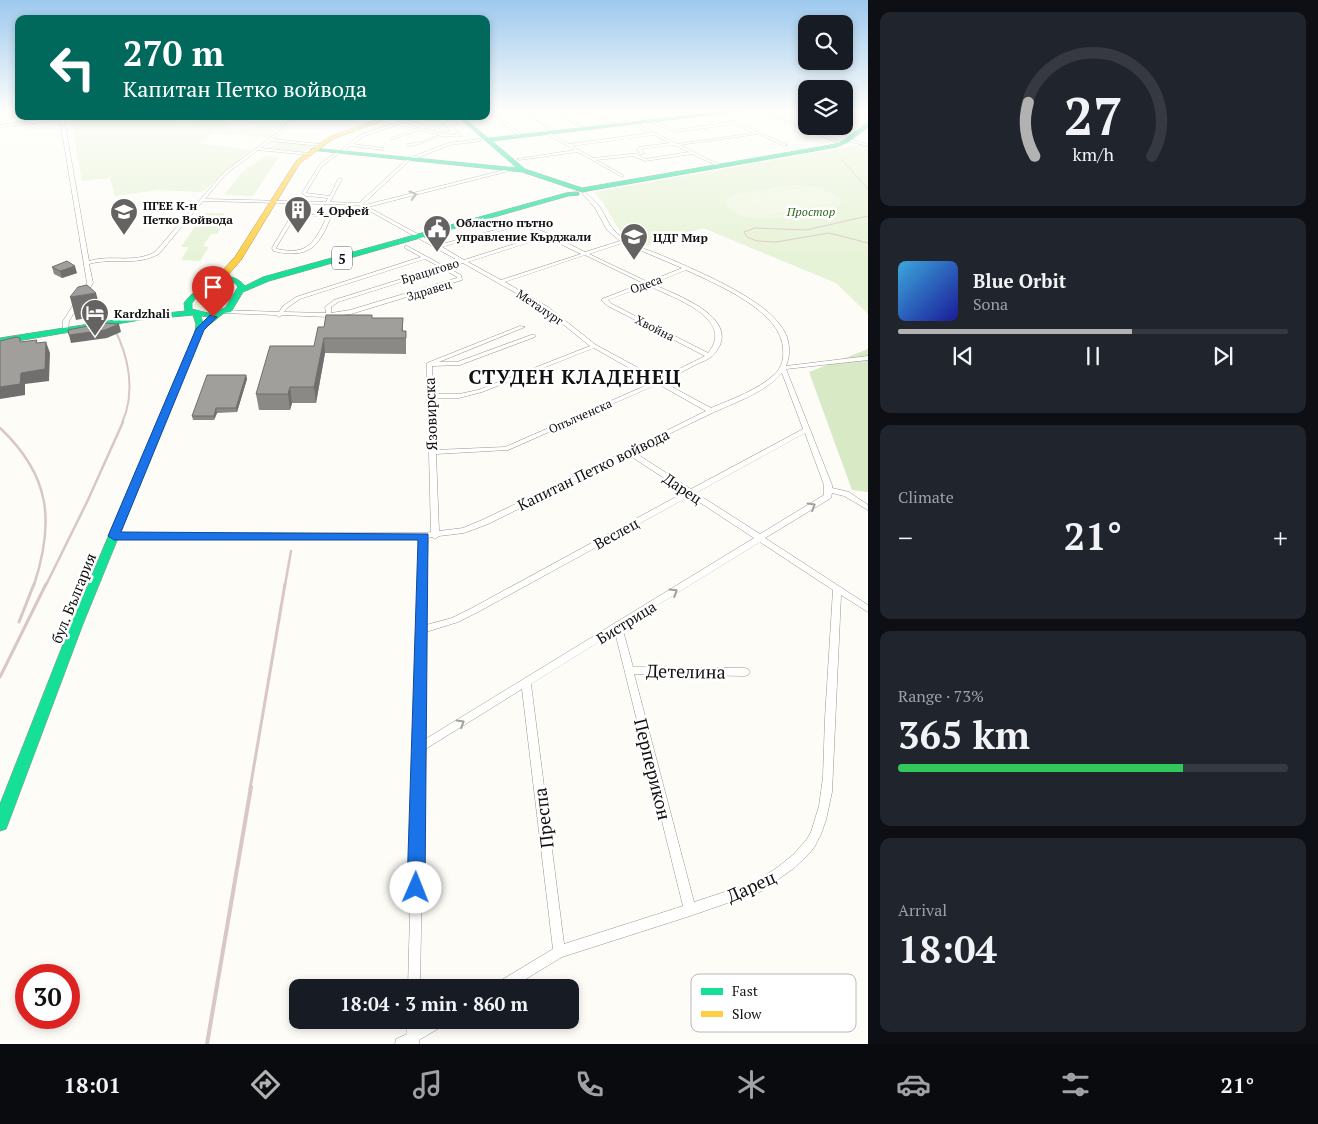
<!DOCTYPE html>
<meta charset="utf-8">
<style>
:root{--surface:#171b24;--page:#20242c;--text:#f1f3f6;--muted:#9ea1a6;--line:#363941;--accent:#b2b2b3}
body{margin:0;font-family:"PT Serif",serif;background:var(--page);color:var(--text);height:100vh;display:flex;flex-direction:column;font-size:19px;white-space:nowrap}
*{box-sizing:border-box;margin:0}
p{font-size:16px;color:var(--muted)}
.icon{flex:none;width:28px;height:28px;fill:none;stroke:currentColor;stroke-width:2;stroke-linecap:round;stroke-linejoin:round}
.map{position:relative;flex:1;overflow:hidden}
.panel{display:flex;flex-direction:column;gap:12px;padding:12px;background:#0d0f14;width:450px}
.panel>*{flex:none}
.top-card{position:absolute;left:15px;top:15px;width:475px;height:105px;border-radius:10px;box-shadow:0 2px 8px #0003;background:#00695c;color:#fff;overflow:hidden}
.controls{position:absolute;left:798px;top:15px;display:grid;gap:10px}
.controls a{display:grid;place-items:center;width:55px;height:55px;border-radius:10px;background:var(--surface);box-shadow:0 2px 8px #0003;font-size:25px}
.speed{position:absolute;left:15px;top:964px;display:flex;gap:10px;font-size:25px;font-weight:700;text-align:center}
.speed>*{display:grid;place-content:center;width:65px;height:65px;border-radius:50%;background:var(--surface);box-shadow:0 2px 8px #0003;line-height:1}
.speed .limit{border:8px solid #d22;background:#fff;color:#111}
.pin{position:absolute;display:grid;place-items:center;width:42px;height:42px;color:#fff;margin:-51px -21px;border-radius:50% 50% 50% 0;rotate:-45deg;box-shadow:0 0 5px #0007}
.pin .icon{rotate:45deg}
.me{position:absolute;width:55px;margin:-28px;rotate:1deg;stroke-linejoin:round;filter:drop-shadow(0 0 4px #0008)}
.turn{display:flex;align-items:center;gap:18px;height:105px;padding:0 25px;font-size:22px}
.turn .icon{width:65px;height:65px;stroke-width:2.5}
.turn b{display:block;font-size:35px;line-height:42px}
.big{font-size:38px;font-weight:700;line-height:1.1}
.panel .card{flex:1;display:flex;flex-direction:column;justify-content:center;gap:8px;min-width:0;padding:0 18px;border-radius:10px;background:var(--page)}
.panel .dial{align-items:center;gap:0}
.dial svg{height:130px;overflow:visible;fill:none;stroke:var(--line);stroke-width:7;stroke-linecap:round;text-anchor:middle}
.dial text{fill:var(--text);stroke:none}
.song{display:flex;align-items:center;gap:15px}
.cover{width:60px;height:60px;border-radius:8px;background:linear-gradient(135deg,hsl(200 70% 55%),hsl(240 70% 35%))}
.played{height:5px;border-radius:2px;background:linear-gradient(90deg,var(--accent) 60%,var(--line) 60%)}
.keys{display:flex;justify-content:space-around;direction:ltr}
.heat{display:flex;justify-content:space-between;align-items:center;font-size:28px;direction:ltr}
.charge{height:8px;border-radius:4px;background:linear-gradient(90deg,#34c759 73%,var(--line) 0)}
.trip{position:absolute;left:289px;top:979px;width:290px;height:50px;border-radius:10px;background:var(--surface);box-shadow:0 2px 8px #0003;font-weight:700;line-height:50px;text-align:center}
.dock{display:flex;height:80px;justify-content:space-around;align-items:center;background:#090b0e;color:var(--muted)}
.dock .icon{width:35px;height:35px}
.dock .selected{color:var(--accent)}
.dock b{font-size:22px;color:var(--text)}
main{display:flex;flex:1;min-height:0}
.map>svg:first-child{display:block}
.green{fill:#e7f3d7}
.forest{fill:#d8eac5}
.pitch{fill:#f0f6e1;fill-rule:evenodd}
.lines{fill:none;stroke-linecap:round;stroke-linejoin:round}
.street-casing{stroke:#979795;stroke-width:1}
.fast-casing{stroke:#8e8d8b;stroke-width:1}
.slow-casing{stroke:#8e8d8b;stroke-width:1}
.street{fill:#fffffe;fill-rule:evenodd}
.fast{fill:#16e098;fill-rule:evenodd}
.slow{fill:#ffcf43;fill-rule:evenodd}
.rail-far4{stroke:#d9c6c7;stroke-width:1}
.rail-far3{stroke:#d9c6c7;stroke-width:2}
.rail-far2{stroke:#d9c6c7;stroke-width:2.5}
.rail-far1{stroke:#d9c6c7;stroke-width:3}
.rail{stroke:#d9c6c7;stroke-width:4}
.wall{fill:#8a8986}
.shaded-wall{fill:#716f6d}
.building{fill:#a19f9c;stroke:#716f6d}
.oneway{stroke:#a0a09f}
.route{fill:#1a73e8;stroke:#114b97}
.labels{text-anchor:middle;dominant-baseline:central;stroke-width:5;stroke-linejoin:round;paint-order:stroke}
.far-poi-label{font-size:12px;font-weight:bold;fill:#111;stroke:#fff;text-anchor:start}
.far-park-label{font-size:12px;font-style:italic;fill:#2f6b1f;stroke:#fff}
.far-street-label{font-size:12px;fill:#111;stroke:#fff}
.shield{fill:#fff;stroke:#585858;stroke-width:1}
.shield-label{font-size:14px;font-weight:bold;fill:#111}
.street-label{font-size:15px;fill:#111;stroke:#fff}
.near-street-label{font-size:18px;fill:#111;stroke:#fff}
.district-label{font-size:20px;font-weight:bold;letter-spacing:1px;fill:#111;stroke:#fff}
.key{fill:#fff;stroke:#b8b8b8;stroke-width:1}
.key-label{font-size:14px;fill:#111}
</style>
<main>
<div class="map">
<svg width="868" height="1044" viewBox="0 0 868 1044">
<rect width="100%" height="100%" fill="#fdfcf7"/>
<path class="green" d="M107,116H173L178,124L222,118L232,130L285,123L290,128L269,138L213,133L197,143L252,150L202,192L158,190L115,196L110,178L82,181L71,120Z
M421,116H435L451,130L442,134L423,129L427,128L425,125L407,121Z
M279,141L314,145L304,152L269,148Z
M864,144L868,145V314L836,283L703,228L642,247C613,235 614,212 594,192Z
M266,156L279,157L253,196L224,195L243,171Z
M204,213H225L222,218L227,219L217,234H211L203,246L209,247L200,261L181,260L189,247H181Z
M223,283L232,285L235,289L225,307C215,312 203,313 194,307C194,291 209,284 223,283Z"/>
<path class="forest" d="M868,349V492L852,490L809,372Z"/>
<path class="pitch" d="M792,185L820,188L839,197L841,203L834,208C807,213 745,231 726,204L727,198L736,194ZM796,187L832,204L770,216L736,199Z
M796,188L830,203L770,215L738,199Z"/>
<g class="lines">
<defs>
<path id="street" d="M487,110H490L520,133V135H518Z
M522,110H526L555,130L552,131Z
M555,110H559L584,127L581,128Z
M590,110H594L616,123L613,124Z
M675,110H679L690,115L687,116Z
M756,110H760L844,143L841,144Z
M793,110H797L806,113V115Z
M844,110H856L844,112Z
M73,116H84L64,119L89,261C112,254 133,264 155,252L224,172L284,128L275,116H278L281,120L311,116H322L283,122L288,128L273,139L320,144L321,146L271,141L261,148L308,153L309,155L258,150L226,174L205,199L326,202L328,198L306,196L302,193L320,164L337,152L338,154L322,166L306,193L330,196L338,179L340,178L342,179L330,202L359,203L407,159L448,143L480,139L481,141L450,145L409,161L363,204L365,205L508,169L509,171L368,207L438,245L522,223L549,234L585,252L620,241L607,230L595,208L582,193L585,192C590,197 595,201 599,206C608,219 609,229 624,239C633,246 645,249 656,253C690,268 764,297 783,329C790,340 791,354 786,366L868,356V360L786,369L832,485V488L849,492L868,505V510L844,496L832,493L831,498L765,538L868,605V612L841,595L832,792L826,820L821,834L815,846L809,854L794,868L762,891L690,916L562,957L511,988H493L495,984L553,949L522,689L424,750L420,988H408L420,539H114L110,536L114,533H424L431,532L429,453L428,452L429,451L427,397L426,396L427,395V363L520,326L525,327L439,362H457L531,335H535V337L460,365L432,366L433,394H459L478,390L590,346L544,309L463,263L448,268L461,275L462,280L351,314L329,317L282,315L279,317L276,315L222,313V311L224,310L279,312L283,306L296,297L421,257L405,248V246H407L444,266L459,261L364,208H361L359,205L203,201L159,254C134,267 114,257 89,264L93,283L69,321L68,331L65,333L63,332V321L87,283L60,120L0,127V125ZM522,225L542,235L464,260L442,247ZM546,237L581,254L501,280L468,262ZM623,243L682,268L648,282L589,254ZM585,255L643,283L602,299V301L608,306L705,356L659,379L596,345L548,307L505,282ZM425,259L440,267L334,300L325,307L326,313L284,312L287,308L300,299ZM443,269L457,277V278L350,310L331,313V307L338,302ZM686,270C716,284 782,311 783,349C784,358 782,367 775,374C758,390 732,399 711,408L663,382C674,376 686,370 697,364C702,362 707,360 711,357C715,354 718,349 720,345C733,314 672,293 652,284ZM647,285C671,297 737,318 708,353L612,304L608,300ZM594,348L654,382L505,447L435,450L433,398H459L482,392ZM782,373L803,429L691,489L634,452C657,440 680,428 704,417C729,404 763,395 782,373ZM658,384L706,411L591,468L482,520L463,528L439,531L436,454L508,450ZM805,433L824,485V495L760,534L696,493ZM629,455L685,492L472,608L452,618L426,625L428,538L432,537L435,539L439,536L464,533L488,524ZM690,496L754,538L424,740L426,632L458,622L478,612ZM760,542L833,590L825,718L823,777L819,806L811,832L807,839L794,854L778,867L755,882L694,902L634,674L745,676L748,675L750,672L748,669L745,668L633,667L622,627ZM615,632L683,906L564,944L531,684Z
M415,116H420L408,121L425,126V128L423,129L443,134L451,131L438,116H441L462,136C455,138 448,135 442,136C429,139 422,145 407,146V144L421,142L440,135L419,130L391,140V138L421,127L405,122L362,137L353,144L383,148L384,150L350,146L344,151L341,150L360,135ZM454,132L457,135L447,134Z
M627,120H629L677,144L754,133L735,124L675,132L647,121L650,120L675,130L731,122L729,121L731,120L787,145L784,146L758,134L680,145L718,164L717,166L692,154L645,161L633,156L596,160L623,175V177H622L578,152L519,160L517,159L575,150L543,132L544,130L569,144L650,133L627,122ZM654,135L670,143L639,147L637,150L640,153L593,158L572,146ZM674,145L689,152L645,159L638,155L645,153L641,149Z
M848,139L868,144V146L847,141Z
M331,206L335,207C321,241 315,261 273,251L272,248L291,216L328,214ZM327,216C315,242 308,256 277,249L276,248L294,218Z
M407,1020H419V1026L430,1020H448L446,1024L419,1040V1044H395L396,1039L407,1034Z"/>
<path id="fast" d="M740,110H752L492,141L525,169L582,188L836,144L846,139L868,122V127L850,141L837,147L582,192L522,172L310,150L313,148L517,168L457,116H462L488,138Z
M577,192L579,193V195L568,196L269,281L243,292L231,312L224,313L203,330L83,624L8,824L6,829L0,831V804L71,624L195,332L196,324L193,315L140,320L0,344V338L140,316L185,311L184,303C197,286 226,263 245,286L263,277L566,193ZM224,281L235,283L238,287L225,308L208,313L192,309V303C200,292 210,284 224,281ZM201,316L210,317L203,322Z"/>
<path id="slow" d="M388,116H395L333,139L300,163L241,260L227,276L218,282H212V278L221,272L235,257L296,161L329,137Z"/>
</defs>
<use href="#street" class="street-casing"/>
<use href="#fast" class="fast-casing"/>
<use href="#slow" class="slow-casing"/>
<use href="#street" class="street"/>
<use href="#fast" class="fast"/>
<use href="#slow" class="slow"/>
<path class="rail-far4" d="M841,159L868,189
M868,216L806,230L755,228L744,232L747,237L757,241L776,242L829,233L868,243"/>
<path class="rail-far3" d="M113,326C129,356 136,392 122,423"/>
<path class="rail-far2" d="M0,428C50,475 55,521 34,585
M46,585L87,502L123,422
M285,585L291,551"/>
<path class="rail-far1" d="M19,622L34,584
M0,677L46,584
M250,789L285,584"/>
<path class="rail" d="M207,1044L251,787"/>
</g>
<path class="wall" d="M52,267L77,273L62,278L54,274Z
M372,318H403V331H406V354L325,353L316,403H292L290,410H259L256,394L314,346L324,327Z
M246,375L247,379L237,412L217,413L214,420H193L192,416Z"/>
<path class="shaded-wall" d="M75,266L77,273L62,278L60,271Z
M96,293L102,315L76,320L70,297Z
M119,324L121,332L107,338L71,343L69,335Z
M324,338L325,353L316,403L314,387Z
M46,342L50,353L49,381L25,384V395L0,399V387L21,373Z
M246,375L247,379L237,412L236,408Z
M290,387L292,403L290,410L288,394Z
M216,408L217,413L214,420V416Z"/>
<path class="building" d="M67,261L75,266L60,271L52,267Z
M87,285L96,293L70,297L78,287Z
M326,315H372V318H403L402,331H406V338H324L314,387H290L288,394H256L270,346H314L318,327H324Z
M103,323L119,324L105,330L69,335L68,330Z
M16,337L20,338V342L37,340L36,343L46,342L45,369L21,373L20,384L0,387V341Z
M207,375H246L236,408H216L214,416H192Z"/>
<defs><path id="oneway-chevron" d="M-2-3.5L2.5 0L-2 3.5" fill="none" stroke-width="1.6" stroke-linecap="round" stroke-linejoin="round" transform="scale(1.25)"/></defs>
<g class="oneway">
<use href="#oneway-chevron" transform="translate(413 195) rotate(-15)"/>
<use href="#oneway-chevron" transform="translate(812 506) rotate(-31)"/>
<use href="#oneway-chevron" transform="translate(674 592) rotate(-32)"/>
<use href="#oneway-chevron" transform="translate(461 723) rotate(-31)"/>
</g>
<linearGradient id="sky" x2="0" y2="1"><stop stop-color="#9dc9ee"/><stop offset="0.43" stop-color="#fefefb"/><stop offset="1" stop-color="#fefefb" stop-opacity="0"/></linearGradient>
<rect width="868" height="256" fill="url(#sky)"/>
<path class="route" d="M210,315L217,317L204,330L121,532L428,534L425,888L422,894L416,896L410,894L407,888L418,540H114L108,536L196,329Z"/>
<defs>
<symbol id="building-pin" viewBox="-11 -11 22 30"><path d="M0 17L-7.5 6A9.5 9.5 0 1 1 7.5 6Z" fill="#646362" stroke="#fff"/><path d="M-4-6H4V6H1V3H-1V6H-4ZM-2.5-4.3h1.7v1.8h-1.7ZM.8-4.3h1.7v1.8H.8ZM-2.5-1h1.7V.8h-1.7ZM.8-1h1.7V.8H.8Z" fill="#fff"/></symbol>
<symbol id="school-pin" viewBox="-11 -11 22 30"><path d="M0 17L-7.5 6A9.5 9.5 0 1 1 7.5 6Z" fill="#646362" stroke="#fff"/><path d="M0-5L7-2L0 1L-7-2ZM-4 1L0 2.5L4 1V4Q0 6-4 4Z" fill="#fff"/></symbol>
<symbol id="civic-pin" viewBox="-11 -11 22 30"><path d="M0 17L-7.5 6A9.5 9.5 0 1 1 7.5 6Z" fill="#646362" stroke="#fff"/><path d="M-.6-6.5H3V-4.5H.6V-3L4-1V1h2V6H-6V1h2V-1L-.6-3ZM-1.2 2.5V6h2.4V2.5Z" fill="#fff"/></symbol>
<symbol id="hotel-pin" viewBox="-11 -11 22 30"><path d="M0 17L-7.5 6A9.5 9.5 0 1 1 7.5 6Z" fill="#646362" stroke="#fff"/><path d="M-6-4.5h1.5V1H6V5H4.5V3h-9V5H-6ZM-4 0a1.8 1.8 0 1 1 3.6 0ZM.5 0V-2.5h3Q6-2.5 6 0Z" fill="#fff"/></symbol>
</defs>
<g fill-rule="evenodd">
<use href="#building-pin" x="282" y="194" width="32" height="43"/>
<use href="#school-pin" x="108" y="196" width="32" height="43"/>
<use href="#civic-pin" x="421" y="213" width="32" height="43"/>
<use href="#school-pin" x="618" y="221" width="32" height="43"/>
<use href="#hotel-pin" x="79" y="297" width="32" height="43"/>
</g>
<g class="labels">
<g class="far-poi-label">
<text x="143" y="205">ПГЕЕ К-н<tspan x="143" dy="14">Петко Войвода</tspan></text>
<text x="317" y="210">4_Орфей</text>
<text x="456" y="222">Областно пътно<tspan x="456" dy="14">управление Кърджали</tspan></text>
<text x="653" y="237">ЦДГ Мир</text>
<text x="114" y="313">Kardzhali</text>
</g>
<g class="far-park-label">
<text x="811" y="211">Простор</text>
</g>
<g class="far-street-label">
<text transform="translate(430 271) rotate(-17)">Брацигово</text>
<text transform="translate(646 284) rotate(-20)">Одеса</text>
<text transform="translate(429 290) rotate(-17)">Здравец</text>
<text transform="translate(540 307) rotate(34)">Металург</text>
<text transform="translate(655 328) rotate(27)">Хвойна</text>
<text transform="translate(580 416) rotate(-24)">Опълченска</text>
</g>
<rect class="shield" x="332" y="246.5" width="20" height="23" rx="4"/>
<g class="shield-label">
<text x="342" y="258">5</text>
</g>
<g class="street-label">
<text transform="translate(430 414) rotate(-92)">Язовирска</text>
<text transform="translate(593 469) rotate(-26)">Капитан Петко войвода</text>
<text transform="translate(683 488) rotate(34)">Дарец</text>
<text transform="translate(616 533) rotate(-29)">Веслец</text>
<text transform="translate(73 598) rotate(-68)">бул. България</text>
<text transform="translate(626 622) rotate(-32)">Бистрица</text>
</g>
<g class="near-street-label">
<text transform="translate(686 671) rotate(1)">Детелина</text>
<text transform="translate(653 769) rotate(76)">Перперикон</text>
<text transform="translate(543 818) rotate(-97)">Преспа</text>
<text transform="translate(751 886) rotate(-24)">Дарец</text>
</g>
<g class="district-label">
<text x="575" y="376">СТУДЕН КЛАДЕНЕЦ</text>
</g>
</g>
<rect x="691" y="974" width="165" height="58" rx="8" class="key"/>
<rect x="701" y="988" width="22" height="7" fill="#16e098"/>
<rect x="701" y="1011" width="22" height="6" fill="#ffcf43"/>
<g class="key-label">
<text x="732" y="996">Fast</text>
<text x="732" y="1019">Slow</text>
</g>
</svg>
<div class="controls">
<a><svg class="icon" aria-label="search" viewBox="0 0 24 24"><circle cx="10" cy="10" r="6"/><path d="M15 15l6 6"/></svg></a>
<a><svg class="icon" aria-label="layers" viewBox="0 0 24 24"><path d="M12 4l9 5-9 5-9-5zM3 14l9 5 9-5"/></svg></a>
</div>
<div class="speed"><div class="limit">30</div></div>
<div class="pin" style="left:213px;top:317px;background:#d93025"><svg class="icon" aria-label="arrive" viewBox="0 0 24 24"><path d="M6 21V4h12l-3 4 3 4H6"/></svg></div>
<svg class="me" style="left:416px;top:888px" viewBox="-20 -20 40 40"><circle r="19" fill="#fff"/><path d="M0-13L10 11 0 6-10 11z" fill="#1a73e8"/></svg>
<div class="trip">18:04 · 3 min · 860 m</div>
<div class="top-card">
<div class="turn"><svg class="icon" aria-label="left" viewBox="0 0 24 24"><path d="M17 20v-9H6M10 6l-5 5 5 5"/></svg><div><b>270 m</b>Капитан Петко войвода</div></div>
</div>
</div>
<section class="panel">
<div class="card dial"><svg viewBox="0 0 100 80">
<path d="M14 69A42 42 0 1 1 86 69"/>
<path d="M14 69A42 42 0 0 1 10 36" stroke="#b2b2b3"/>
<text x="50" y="56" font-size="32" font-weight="700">27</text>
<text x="50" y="72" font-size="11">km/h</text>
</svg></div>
<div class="card">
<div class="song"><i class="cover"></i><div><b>Blue Orbit</b><p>Sona</p></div></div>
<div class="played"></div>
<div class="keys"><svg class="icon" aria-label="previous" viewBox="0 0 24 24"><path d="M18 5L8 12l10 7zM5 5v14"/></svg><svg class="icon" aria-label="pause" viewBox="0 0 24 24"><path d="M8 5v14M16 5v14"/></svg><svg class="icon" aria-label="next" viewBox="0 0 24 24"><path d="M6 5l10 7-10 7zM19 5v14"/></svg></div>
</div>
<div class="card"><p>Climate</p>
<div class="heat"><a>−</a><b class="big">21°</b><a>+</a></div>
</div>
<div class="card"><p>Range · 73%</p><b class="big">365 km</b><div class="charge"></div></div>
<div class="card"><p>Arrival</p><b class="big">18:04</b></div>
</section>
</main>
<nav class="dock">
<b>18:01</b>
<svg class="icon selected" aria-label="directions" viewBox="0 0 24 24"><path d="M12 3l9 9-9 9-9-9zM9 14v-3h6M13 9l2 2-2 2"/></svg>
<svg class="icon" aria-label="music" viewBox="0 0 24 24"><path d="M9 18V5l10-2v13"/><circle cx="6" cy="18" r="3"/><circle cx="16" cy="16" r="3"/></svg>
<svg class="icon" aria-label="phone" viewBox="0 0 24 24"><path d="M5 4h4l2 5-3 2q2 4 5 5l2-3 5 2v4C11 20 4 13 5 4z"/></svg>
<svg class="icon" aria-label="climate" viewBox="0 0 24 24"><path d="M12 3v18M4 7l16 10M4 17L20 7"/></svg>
<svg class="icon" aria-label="car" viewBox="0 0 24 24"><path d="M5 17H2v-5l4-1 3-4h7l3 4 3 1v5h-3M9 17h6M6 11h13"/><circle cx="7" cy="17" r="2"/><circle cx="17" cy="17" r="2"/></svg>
<svg class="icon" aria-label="filters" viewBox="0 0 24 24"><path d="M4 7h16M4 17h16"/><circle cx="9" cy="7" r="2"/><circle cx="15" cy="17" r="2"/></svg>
<b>21°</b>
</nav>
